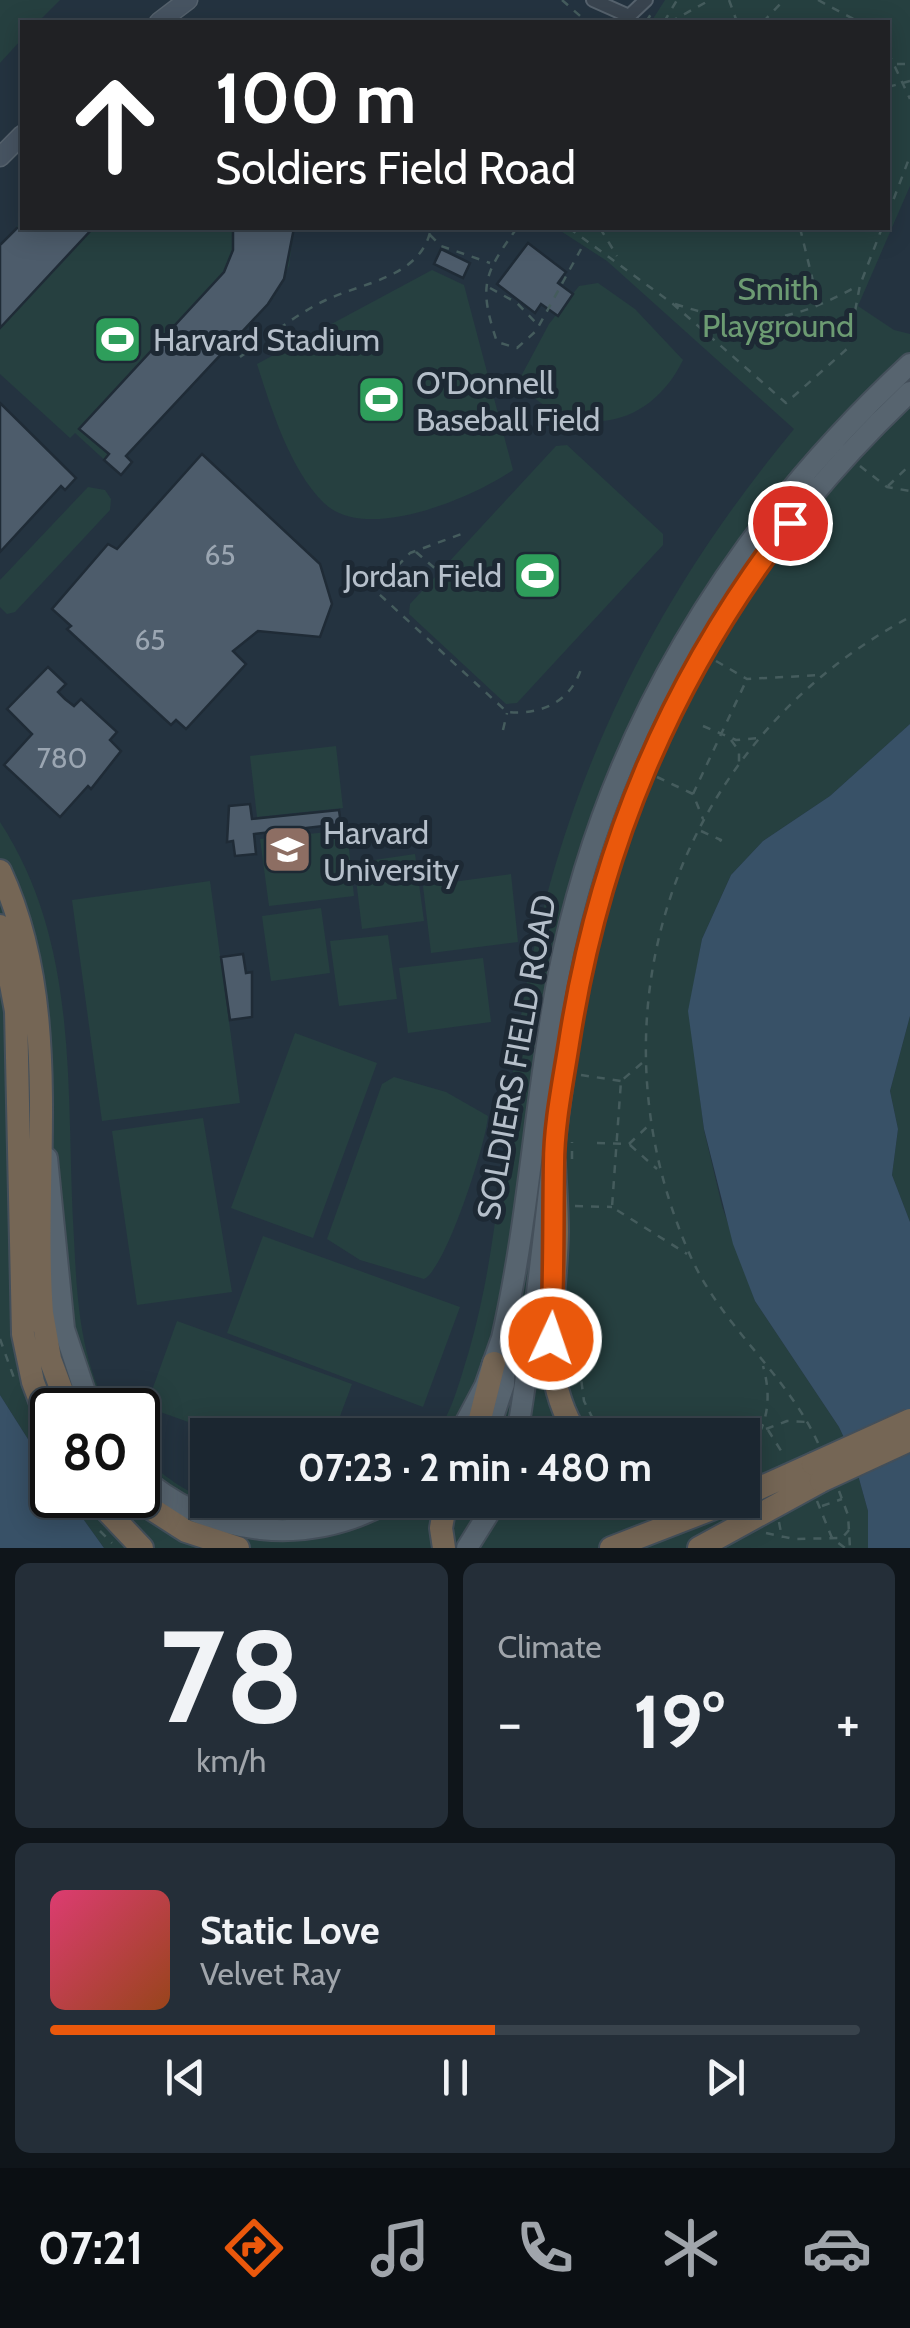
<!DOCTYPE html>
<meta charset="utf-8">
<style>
:root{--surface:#1b2630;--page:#242e38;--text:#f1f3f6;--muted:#a0a5ab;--line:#39434c;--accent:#ea580c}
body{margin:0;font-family:Cabin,sans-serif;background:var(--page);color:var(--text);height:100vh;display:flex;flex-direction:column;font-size:38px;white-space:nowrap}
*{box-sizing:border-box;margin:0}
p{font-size:32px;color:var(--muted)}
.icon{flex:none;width:55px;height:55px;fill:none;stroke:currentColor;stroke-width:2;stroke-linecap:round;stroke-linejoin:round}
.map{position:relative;height:1548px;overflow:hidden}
.panel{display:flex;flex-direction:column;gap:15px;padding:15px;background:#0f151a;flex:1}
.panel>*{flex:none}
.banner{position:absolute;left:20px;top:20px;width:870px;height:210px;border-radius:0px;box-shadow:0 5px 25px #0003,0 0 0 2px var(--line);background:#202124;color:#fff;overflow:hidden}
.speed{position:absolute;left:30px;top:1388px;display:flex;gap:20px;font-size:50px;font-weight:700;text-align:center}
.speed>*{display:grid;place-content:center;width:130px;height:130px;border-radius:50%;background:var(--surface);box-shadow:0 5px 25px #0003,0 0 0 2px var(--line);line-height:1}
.speed .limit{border:5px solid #111;border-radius:15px;background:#fff;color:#111}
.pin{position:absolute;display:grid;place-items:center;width:85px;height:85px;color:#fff;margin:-42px;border:5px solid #fff;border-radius:50%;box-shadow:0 2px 10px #0007}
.me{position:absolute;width:110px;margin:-55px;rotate:3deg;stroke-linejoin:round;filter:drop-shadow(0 0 8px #0008)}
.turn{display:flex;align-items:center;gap:35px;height:210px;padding:0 30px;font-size:45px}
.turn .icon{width:130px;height:130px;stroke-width:2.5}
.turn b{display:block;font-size:70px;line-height:85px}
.big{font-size:75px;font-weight:700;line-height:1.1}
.panel .tile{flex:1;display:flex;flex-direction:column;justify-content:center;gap:15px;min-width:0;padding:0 35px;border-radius:15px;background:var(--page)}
.panel .dial{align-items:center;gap:0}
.dial b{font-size:130px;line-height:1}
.song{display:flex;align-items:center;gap:30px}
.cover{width:120px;height:120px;border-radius:15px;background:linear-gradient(135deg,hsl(340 70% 55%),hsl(20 70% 35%))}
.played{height:10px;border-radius:5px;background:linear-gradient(90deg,var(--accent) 55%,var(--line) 55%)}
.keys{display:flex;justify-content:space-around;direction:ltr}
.heat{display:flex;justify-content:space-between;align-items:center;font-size:55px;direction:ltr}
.panel .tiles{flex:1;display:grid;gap:15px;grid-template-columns:1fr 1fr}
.tile:last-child{grid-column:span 2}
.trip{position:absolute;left:190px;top:1418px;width:570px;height:100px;border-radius:0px;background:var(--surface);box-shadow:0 5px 25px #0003,0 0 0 2px var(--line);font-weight:700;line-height:100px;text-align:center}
.tab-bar{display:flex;height:160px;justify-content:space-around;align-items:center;background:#0b0f13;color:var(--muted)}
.tab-bar .icon{width:70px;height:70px}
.tab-bar .current{color:var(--accent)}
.tab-bar b{font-size:45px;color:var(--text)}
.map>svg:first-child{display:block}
.green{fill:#264040}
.water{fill:#385167}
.building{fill:#4d5c6b;stroke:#1f2b36;stroke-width:2.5}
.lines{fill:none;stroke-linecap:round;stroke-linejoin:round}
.street-casing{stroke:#56626d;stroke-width:16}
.secondary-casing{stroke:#56626d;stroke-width:21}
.primary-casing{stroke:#45505b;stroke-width:24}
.highway-casing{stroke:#434f5a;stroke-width:26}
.path{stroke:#455c5d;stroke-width:2.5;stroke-dasharray:8 8;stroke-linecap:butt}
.street{stroke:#39444f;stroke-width:12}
.secondary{stroke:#475462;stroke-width:18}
.primary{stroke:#57646f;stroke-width:20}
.highway{stroke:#756655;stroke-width:22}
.highway-bridge-casing{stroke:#434f5a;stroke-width:26;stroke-linecap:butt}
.highway-bridge{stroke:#756655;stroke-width:22}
.route-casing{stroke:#983908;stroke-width:25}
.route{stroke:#ea580c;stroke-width:18}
.labels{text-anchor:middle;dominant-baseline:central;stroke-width:10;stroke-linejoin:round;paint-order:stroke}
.number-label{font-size:28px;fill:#9ba6b2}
.park-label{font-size:32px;fill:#6c9b72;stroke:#1d2934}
.poi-label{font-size:32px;fill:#b5bfca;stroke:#1d2934;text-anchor:start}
.street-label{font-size:32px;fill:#b5bfca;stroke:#1d2934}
</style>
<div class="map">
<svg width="910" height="1548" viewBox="0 0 910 1548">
<rect width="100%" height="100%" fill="#243340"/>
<path class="green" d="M0,0H60L38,22H22V39L0,63Z
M665,0H910V186L858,306L894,330L910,334V724L830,796L763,841L731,875L702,939L689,1010L704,1130L722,1206L755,1301L839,1427L853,1457L868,1511V1548H104L66,1495H138V1451C193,1511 279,1533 355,1500H742V1435H436C453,1409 460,1380 469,1351C499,1247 502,1141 518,1036C552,803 645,609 794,429L607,261L556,228H888V22H651Z
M22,221V228H294L289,266L274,297L127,456L132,462L121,475L75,433L70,438L0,374V245Z
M432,270L464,285L513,470C474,497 366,544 324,503C290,470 271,408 257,364Z
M598,283L635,309L683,360C648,432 570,442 518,382L549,324L579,286Z
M567,445L663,534V545L517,703L506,704L409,614L410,604L556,446Z
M88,487L105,490L111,499L110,510L15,612L7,614L0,607V580Z
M336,746L343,808L257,817L250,756Z
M0,822C82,948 65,1096 74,1239C77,1300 80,1355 108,1410H52V1477L0,1395Z
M347,830L354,896L269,906L260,839Z
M415,854L424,921L362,929L354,863Z
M511,874L518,942L431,953L423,886Z
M210,881L240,1103L102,1121L72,900Z
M321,908L330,973L271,981L262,916Z
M388,935L397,999L339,1006L330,941Z
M483,958L491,1022L408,1033L399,968Z
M910,1016V1222L892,1175L898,1129L890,1091Z
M295,1033L377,1063L313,1238L231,1208Z
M394,1077L446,1092L488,1116C486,1144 446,1269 424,1279L360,1260L327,1239L382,1084Z
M203,1118L232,1292L137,1305L112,1131Z
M263,1236L460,1307L423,1407L227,1333Z
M177,1321L352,1384L333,1435H225L146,1407Z"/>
<path class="water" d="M910,724V1016L890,1091L898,1129L892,1175L910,1222V1548H868V1511L853,1457L839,1427L755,1301L733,1244L704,1129L688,1011L702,939L731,875L763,841L830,796Z
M0,1395L52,1477V1495H66L104,1548H0Z"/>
<path class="building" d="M17,228H93L0,328V245Z
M233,228H294L284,279L268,304L126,456L132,462L121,475L104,460L109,454L79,429L224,272L233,250Z
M528,243L566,272L558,283L573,294L558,316L541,304L535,313L497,284Z
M441,249L470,263L463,278L434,264Z
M0,403L76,478L65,490L61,486L0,552Z
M202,454L320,564L332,604L320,637L258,631L233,651L246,664L186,729L176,720L171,725L67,629L71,626L52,609L108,544L117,549Z
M48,667L66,684L58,692L65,699L74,706L81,699L117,732L110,740L121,751L91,789L88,786L60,817L4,765L32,734L7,709Z
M250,804L252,819L339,810L341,824L254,834L256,854L235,856L233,841L227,842L229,806Z
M243,954L246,973L252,972V1017L230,1020L221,957Z"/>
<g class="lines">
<defs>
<path id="street" d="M593,0L629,16L646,0"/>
<path id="secondary" d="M159,22L188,0
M0,157L22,135"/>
<path id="primary" d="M47,1158L64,1329L91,1410
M459,1435L485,1386L502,1338C529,1220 535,1097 558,978C604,737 731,530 910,364
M487,1435L504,1384L505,1346
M517,1435C543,1283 551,1128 580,976C623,750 743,550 910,392
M138,1474C210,1538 308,1548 392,1500
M467,1548L497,1500"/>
<path id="highway" d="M0,871C64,1009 31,1167 42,1313L50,1359L69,1410
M0,926L16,1011L23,1334L33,1382L52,1433
M554,1163C555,1186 557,1209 557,1232C556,1302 536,1372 577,1435
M476,1435L494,1363
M92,1495L142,1548
M130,1495L186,1531L238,1548
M742,1496L813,1464
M444,1548L441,1528L446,1500
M611,1548L735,1500
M699,1548L821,1481"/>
</defs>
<use href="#street" class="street-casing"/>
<use href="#secondary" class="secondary-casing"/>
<use href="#primary" class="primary-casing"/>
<use href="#highway" class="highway-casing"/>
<path class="path" d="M562,0L587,22
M729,0L737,22
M818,0L859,22
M646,22L651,14
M664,22L677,0
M670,22L710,0
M763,22L784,0
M888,52L910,99
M897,64H910
M888,87L910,81
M888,214L910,156
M319,228V232
M517,228C484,274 478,285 497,342L517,348L536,331L581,249
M569,228L673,304L786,403L848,348L860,285L882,228
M600,228L617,256
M800,228L819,306
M430,235L441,246L490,263
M490,288L517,303L538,325
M675,304C748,328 790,324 857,286
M240,357C267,338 296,314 326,300C364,282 422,277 431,228
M860,466L887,487L910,491
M888,486L910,465
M416,552L438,571
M342,573L353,570L507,712C540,715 570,703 581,669
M375,589L410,553L467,532
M716,661L747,679L822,675
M703,726L736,740L759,738
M503,730L507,713
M731,740L739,751V764
M657,777L693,794L703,819
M693,794L747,679
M701,831L721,840L718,843
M642,1063L621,1081L612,1207L687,1254
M581,1075L621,1081
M597,1143L629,1144L648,1126
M630,1145L657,1169
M572,1159V1142
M575,1206L612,1207
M571,1302L584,1401L601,1435
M0,1339L14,1378
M766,1429L787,1421L807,1422
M768,1430L785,1457
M818,1443C786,1373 721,1326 690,1255C583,1013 676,742 910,617
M44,1450L52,1466
M742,1458C767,1431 773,1401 763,1366
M839,1491L848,1515L850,1548
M817,1501L832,1538L845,1548
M822,1506L842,1499
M779,1522L782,1538
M100,1531L112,1543
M766,1533L794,1539L842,1538L849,1530"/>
<use href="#street" class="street"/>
<use href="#secondary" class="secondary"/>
<use href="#primary" class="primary"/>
<use href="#highway" class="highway"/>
<defs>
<path id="highway-bridge" d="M813,1464L910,1420
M821,1481L910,1440"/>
</defs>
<use href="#highway-bridge" class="highway-bridge-casing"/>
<use href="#highway-bridge" class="highway-bridge"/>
</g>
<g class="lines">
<defs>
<path id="route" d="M551,1339C554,1279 553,1223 554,1164C554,1124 563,1082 569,1043C599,849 670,679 790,523"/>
</defs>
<use href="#route" class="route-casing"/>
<use href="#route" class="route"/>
</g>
<defs>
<symbol id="stadium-square" viewBox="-11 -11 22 22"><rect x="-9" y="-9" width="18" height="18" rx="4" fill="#2e9e5b" stroke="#1d2934"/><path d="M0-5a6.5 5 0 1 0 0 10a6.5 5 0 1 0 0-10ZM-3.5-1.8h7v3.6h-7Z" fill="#fff"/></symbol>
<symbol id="university-square" viewBox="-11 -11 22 22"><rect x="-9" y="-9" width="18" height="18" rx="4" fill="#8d6e63" stroke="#1d2934"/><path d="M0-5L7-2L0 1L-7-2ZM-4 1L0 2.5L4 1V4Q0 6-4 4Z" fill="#fff"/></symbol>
</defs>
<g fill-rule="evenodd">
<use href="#stadium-square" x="90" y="312" width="55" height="55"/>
<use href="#stadium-square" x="354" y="372" width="55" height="55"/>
<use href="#stadium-square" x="510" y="548" width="55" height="55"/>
<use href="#university-square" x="260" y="822" width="55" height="55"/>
</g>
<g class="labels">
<g class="number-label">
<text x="220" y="555">65</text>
<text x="150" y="640">65</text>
<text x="62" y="758">780</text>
</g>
<g class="park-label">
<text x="778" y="288">Smith<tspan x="778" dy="37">Playground</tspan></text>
</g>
<g class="poi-label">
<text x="153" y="339">Harvard Stadium</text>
<text x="416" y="382">O'Donnell<tspan x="416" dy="37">Baseball Field</tspan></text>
<text x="502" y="575" text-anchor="end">Jordan Field</text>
<text x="323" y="832">Harvard<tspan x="323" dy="37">University</tspan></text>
</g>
<g class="street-label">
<text transform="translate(516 1057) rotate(-80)">SOLDIERS FIELD ROAD</text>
</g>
</g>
</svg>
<div class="speed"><div class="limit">80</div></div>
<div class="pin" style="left:790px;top:523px;background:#d93025"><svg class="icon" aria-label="arrive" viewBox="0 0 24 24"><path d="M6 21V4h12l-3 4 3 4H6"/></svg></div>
<svg class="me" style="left:551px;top:1339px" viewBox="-20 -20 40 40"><circle r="17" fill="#ea580c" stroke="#fff" stroke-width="3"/><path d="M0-11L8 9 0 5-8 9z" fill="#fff"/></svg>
<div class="trip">07:23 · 2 min · 480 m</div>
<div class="banner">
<div class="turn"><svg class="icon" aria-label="ahead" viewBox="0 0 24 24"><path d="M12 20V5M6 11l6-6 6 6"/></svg><div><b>100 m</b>Soldiers Field Road</div></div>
</div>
</div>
<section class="panel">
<div class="tiles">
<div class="tile dial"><b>78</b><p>km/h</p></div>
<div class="tile"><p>Climate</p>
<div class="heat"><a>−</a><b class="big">19°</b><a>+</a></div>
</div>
<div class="tile">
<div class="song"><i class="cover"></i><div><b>Static Love</b><p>Velvet Ray</p></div></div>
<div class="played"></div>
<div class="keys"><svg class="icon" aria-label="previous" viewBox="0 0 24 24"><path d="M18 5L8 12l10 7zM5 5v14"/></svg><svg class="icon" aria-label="pause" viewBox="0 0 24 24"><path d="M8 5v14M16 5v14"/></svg><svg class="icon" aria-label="next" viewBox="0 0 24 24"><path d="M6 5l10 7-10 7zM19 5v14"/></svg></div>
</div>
</div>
</section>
<nav class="tab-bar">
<b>07:21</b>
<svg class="icon current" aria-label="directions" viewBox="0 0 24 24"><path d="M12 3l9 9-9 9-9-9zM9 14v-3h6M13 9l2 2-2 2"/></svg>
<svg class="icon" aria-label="music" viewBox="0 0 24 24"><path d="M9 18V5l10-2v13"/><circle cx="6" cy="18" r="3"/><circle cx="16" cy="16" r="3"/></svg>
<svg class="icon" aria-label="phone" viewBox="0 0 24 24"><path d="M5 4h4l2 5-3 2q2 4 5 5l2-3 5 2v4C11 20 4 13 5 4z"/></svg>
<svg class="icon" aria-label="climate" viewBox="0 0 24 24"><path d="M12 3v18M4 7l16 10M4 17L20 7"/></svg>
<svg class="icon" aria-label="car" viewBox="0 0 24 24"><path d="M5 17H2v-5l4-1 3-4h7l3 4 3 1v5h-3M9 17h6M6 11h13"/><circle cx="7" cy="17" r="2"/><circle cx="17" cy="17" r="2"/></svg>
</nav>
